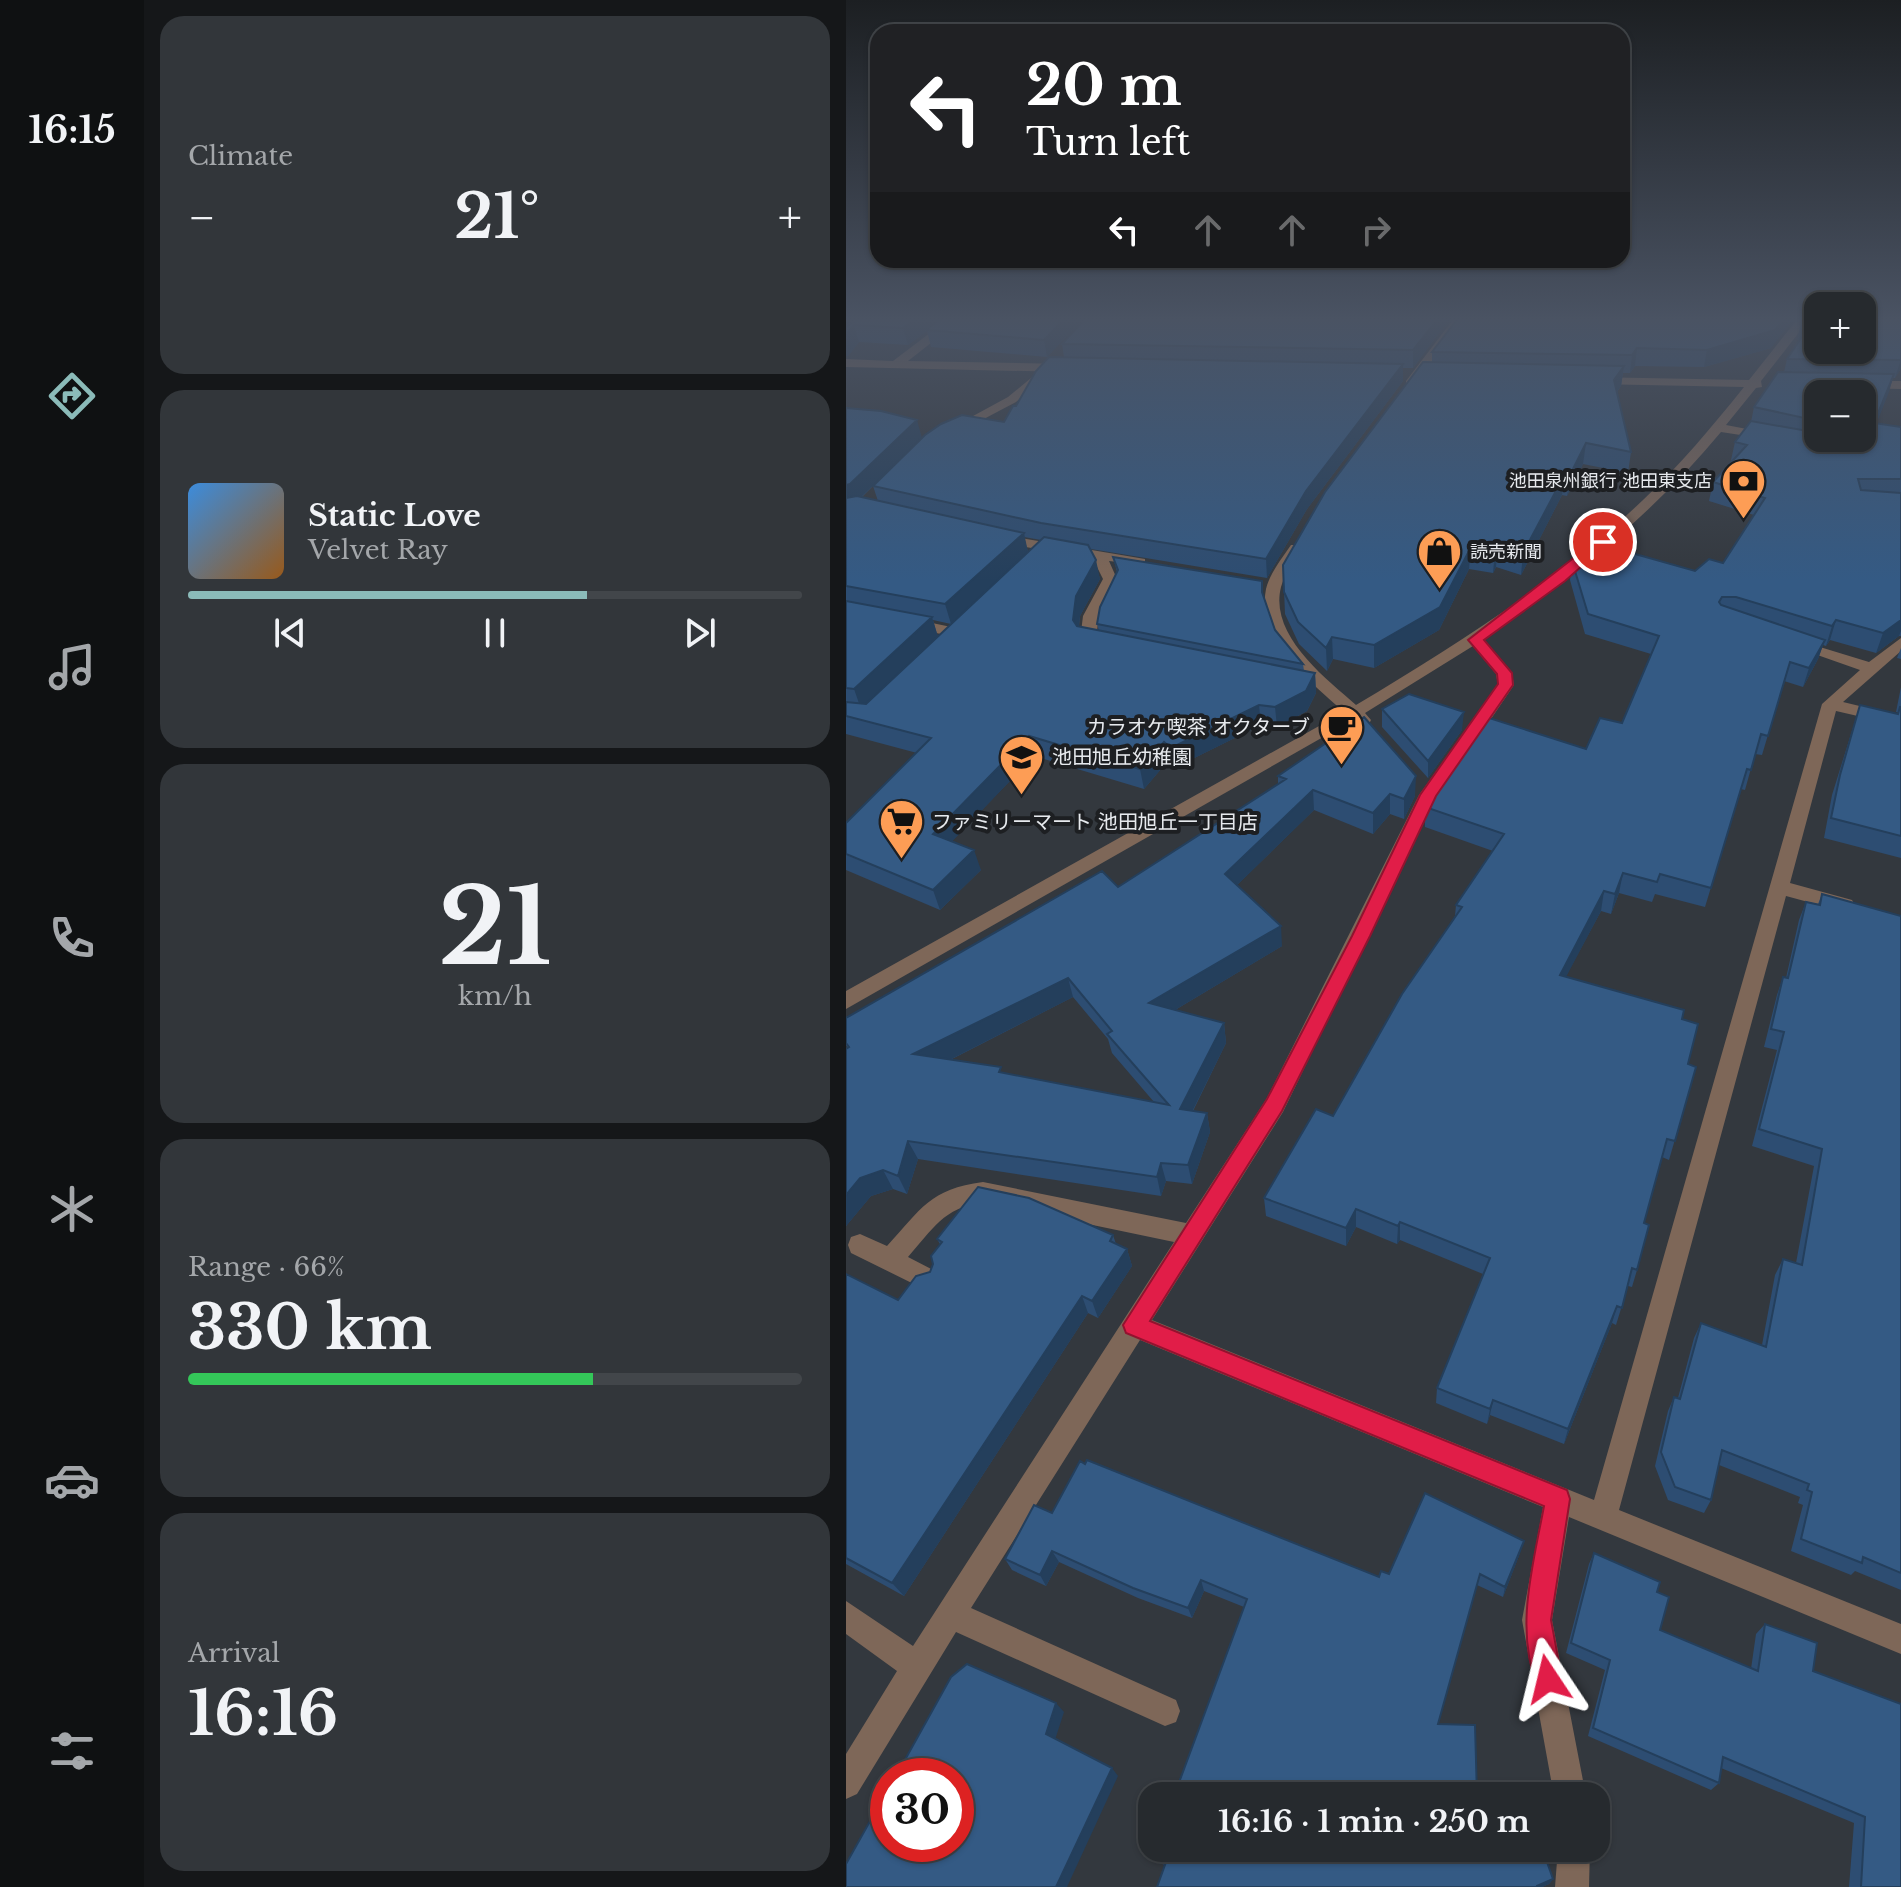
<!DOCTYPE html>
<meta charset="utf-8">
<style>
:root{--surface:#262a2e;--page:#32363a;--text:#f1f3f6;--muted:#a4a7aa;--line:#42464a;--accent:#8bbbb9}
body{margin:0;font-family:"Libre Baskerville","Noto Sans JP",serif;background:var(--page);color:var(--text);height:100vh;display:flex;flex-direction:column;font-size:30px;white-space:nowrap}
*{box-sizing:border-box;margin:0}
p{font-size:26px;color:var(--muted)}
.icon{flex:none;width:44px;height:44px;fill:none;stroke:currentColor;stroke-width:2;stroke-linecap:round;stroke-linejoin:round}
.map{position:relative;flex:1;overflow:hidden}
.panel{display:flex;flex-direction:column;gap:16px;padding:16px;background:#151719;width:702px}
.panel>*{flex:none}
.guide{position:absolute;left:24px;top:24px;width:760px;height:244px;border-radius:24px;box-shadow:0 2px 6px #0004,0 0 0 2px var(--line);background:#202124;color:#fff;overflow:hidden}
.tools{position:absolute;left:958px;top:292px;display:grid;gap:16px}
.tools a{display:grid;place-items:center;width:72px;height:72px;border-radius:16px;background:var(--surface);box-shadow:0 2px 6px #0004,0 0 0 2px var(--line);font-size:40px}
.speed{position:absolute;left:24px;top:1758px;display:flex;gap:16px;font-size:40px;font-weight:700;text-align:center}
.speed>*{display:grid;place-content:center;width:104px;height:104px;border-radius:50%;background:var(--surface);box-shadow:0 2px 6px #0004,0 0 0 2px var(--line);line-height:1}
.speed .limit{border:12px solid #d22;background:#fff;color:#111}
.pin{position:absolute;display:grid;place-items:center;width:68px;height:68px;color:#fff;margin:-34px;border:4px solid #fff;border-radius:50%;box-shadow:0 2px 8px #0007}
.me{position:absolute;width:88px;margin:-44px;rotate:350deg;stroke-linejoin:round;filter:drop-shadow(0 0 6px #0008)}
.turn{display:flex;align-items:center;gap:28px;height:168px;padding:0 24px;font-size:36px}
.turn .icon{width:104px;height:104px;stroke-width:2.5}
.turn b{display:block;font-size:56px;line-height:68px}
.lanes{display:flex;align-items:center;height:76px;padding:0 24px;background:#0003;justify-content:center;gap:40px;direction:ltr}
.lanes .off{opacity:.35}
.big{font-size:60px;font-weight:800;line-height:1.1}
.panel .tile{flex:1;display:flex;flex-direction:column;justify-content:center;gap:12px;min-width:0;padding:0 28px;border-radius:24px;background:var(--page)}
.panel .dial{align-items:center;gap:0}
.dial b{font-size:104px;line-height:1}
.song{display:flex;align-items:center;gap:24px}
.cover{width:96px;height:96px;border-radius:12px;background:linear-gradient(135deg,hsl(210 70% 55%),hsl(30 70% 35%))}
.played{height:8px;border-radius:4px;background:linear-gradient(90deg,var(--accent) 65%,var(--line) 65%)}
.keys{display:flex;justify-content:space-around;direction:ltr}
.heat{display:flex;justify-content:space-between;align-items:center;font-size:44px;direction:ltr}
.charge{height:12px;border-radius:6px;background:linear-gradient(90deg,#34c759 66%,var(--line) 0)}
.trip{position:absolute;left:292px;top:1782px;width:472px;height:80px;border-radius:24px;background:var(--surface);box-shadow:0 2px 6px #0004,0 0 0 2px var(--line);font-weight:800;line-height:80px;text-align:center}
main{display:flex;flex:1;min-height:0}
.tab-bar{display:flex;flex-direction:column;width:144px;justify-content:space-around;align-items:center;background:#0f1112;color:var(--muted)}
.tab-bar .icon{width:56px;height:56px}
.tab-bar .on{color:var(--accent)}
.tab-bar b{font-size:36px;color:var(--text)}
.map>svg:first-child{display:block}
.lines{fill:none;stroke-linecap:round;stroke-linejoin:round}
.minor{fill:#7e6758;fill-rule:evenodd}
.wall{fill:#2d4d72;fill-rule:evenodd}
.shaded-wall{fill:#243f5c}
.building{fill:#345a84;stroke:#243f5c;stroke-width:2;fill-rule:evenodd}
.route{fill:#e11d48;stroke:#92132f;stroke-width:2}
.labels{text-anchor:middle;dominant-baseline:central;stroke-width:8;stroke-linejoin:round;paint-order:stroke}
.far-poi-label{font-size:18px;fill:#e7eaee;stroke:#1d1f22;text-anchor:end}
.poi-label{font-size:20px;fill:#e7eaee;stroke:#1d1f22;text-anchor:start}
</style>
<main>
<nav class="tab-bar">
<b>16:15</b>
<svg class="icon on" aria-label="directions" viewBox="0 0 24 24"><path d="M12 3l9 9-9 9-9-9zM9 14v-3h6M13 9l2 2-2 2"/></svg>
<svg class="icon" aria-label="music" viewBox="0 0 24 24"><path d="M9 18V5l10-2v13"/><circle cx="6" cy="18" r="3"/><circle cx="16" cy="16" r="3"/></svg>
<svg class="icon" aria-label="phone" viewBox="0 0 24 24"><path d="M5 4h4l2 5-3 2q2 4 5 5l2-3 5 2v4C11 20 4 13 5 4z"/></svg>
<svg class="icon" aria-label="climate" viewBox="0 0 24 24"><path d="M12 3v18M4 7l16 10M4 17L20 7"/></svg>
<svg class="icon" aria-label="car" viewBox="0 0 24 24"><path d="M5 17H2v-5l4-1 3-4h7l3 4 3 1v5h-3M9 17h6M6 11h13"/><circle cx="7" cy="17" r="2"/><circle cx="17" cy="17" r="2"/></svg>
<svg class="icon" aria-label="filters" viewBox="0 0 24 24"><path d="M4 7h16M4 17h16"/><circle cx="9" cy="7" r="2"/><circle cx="15" cy="17" r="2"/></svg>
</nav>
<section class="panel">
<div class="tile"><p>Climate</p>
<div class="heat"><a>−</a><b class="big">21°</b><a>+</a></div>
</div>
<div class="tile">
<div class="song"><i class="cover"></i><div><b>Static Love</b><p>Velvet Ray</p></div></div>
<div class="played"></div>
<div class="keys"><svg class="icon" aria-label="previous" viewBox="0 0 24 24"><path d="M18 5L8 12l10 7zM5 5v14"/></svg><svg class="icon" aria-label="pause" viewBox="0 0 24 24"><path d="M8 5v14M16 5v14"/></svg><svg class="icon" aria-label="next" viewBox="0 0 24 24"><path d="M6 5l10 7-10 7zM19 5v14"/></svg></div>
</div>
<div class="tile dial"><b>21</b><p>km/h</p></div>
<div class="tile"><p>Range · 66%</p><b class="big">330 km</b><div class="charge"></div></div>
<div class="tile"><p>Arrival</p><b class="big">16:16</b></div>
</section>
<div class="map">
<svg width="1055" height="1887" viewBox="0 0 1055 1887">
<rect width="100%" height="100%" fill="#33383e"/>
<g class="lines">
<path class="minor" d="M105,317H118L62,361L220,364L226,368L220,372L0,367V359L47,361Z
M609,317H621L568,387H560V381Z
M953,317H965L915,381L916,387L910,388L880,425L927,434V440L875,432C808,513 725,580 637,639L666,673L668,685L630,741L624,742L615,737L652,685L650,674L627,646L519,713L525,720L523,724L517,725L507,720L0,1009V991L498,712C465,683 410,638 420,589C424,573 436,558 445,545H455L457,548C450,560 439,573 435,587C423,635 478,677 510,705C610,645 712,581 797,500C834,465 866,427 898,387L748,384L742,380L744,377L903,380Z
M191,373L201,376L170,402L115,431L105,428L162,397Z
M1020,381H1055V389L1016,388V382Z
M156,535L299,559V565L263,561L271,579L253,616L250,638L263,642V648H251L234,640L237,616L257,579L247,559L151,542V536Z
M62,618L115,629L117,632L109,637L57,626L54,623Z
M1055,638V651L997,702L1055,716V726L990,711L944,883L1006,900L1009,905L999,912L940,896L773,1510L1055,1624V1654L723,1517L706,1620L740,1796H708L676,1620L697,1507L294,1340L125,1608L330,1700L334,1711L330,1722L319,1726L110,1632L11,1794L0,1799V1754L51,1671L0,1634V1601L67,1646L328,1242L137,1202C97,1208 87,1229 62,1257L91,1272L94,1280L91,1288L82,1291L5,1253L2,1245L5,1237L14,1234L41,1246C75,1209 84,1189 137,1182L340,1223L421,1098L573,795L599,759H611L614,763L590,797L437,1112L306,1320L748,1500L976,704L1014,670L943,645L951,640L1023,662Z
M712,1848H744L743,1887H709Z"/>
</g>
<path class="wall" d="M16,317H239L201,357L85,347L81,331L62,345L13,342L2,356H0V327Z
M605,317L567,368H557V381L461,509L421,578L245,549L254,579L234,616L233,627L253,631L251,624L271,572L267,557L417,595L429,630L457,664L458,671L469,673L470,693L461,711L431,727L415,725L328,768L321,762L298,789L188,756L106,841L135,870L94,910L0,870V823L71,753L0,734V408L76,438L158,422L170,406L218,357L216,344ZM69,444L27,486L32,501L16,497ZM178,537L195,540L92,637L87,620L105,624L182,552Z
M613,317L925,348L858,367L789,366L784,373H777L775,386L771,392L785,452L782,473L737,464L721,496L716,495L675,575L650,567L647,573L623,569L593,630L528,668L487,659L481,671L453,644L439,614L437,565L586,362V352Z
M960,317H1055V368L1049,378H1047L1030,424L1055,427V636H1053L1030,653L984,640L980,646L977,645L972,659L957,687L938,681L916,755L909,754L899,790L895,789L859,907L809,894L806,902L773,893L765,914L755,911L720,976L836,1019L842,1064L850,1067L823,1160L816,1157L798,1223L791,1270L786,1287L782,1286L770,1325L766,1323L718,1444L644,1415L641,1424L590,1403L591,1388L637,1274L554,1240L551,1244L510,1227L500,1246L420,1216L418,1198L487,1116L609,916L610,905L647,851L579,827V807L740,749L776,723L805,654L739,634L724,580L726,561L771,566L849,571L877,563L908,515L863,501L867,482L887,461L885,460L889,442L905,422L908,407L938,372L941,359L955,339L951,340Z
M1055,648V659L1051,658Z
M1055,687V858L978,838L986,795L1014,705L1051,714L1052,712H1050Z
M536,709L616,730L582,778L536,727Z
M432,776L569,796L558,819L544,814L527,834L468,810L391,885L436,946L329,1010L378,1023L380,1043L347,1111L361,1113L364,1132L346,1184L320,1181L315,1196L72,1159L61,1194L47,1189L25,1196L0,1226V1049L2,1048L0,1045V1018L272,887L432,784ZM227,997L262,1039L266,1053L308,1102L157,1073L104,1060Z
M976,894L1055,916V1590L1009,1571L1005,1575L945,1551L957,1505L952,1503L954,1497L873,1465L865,1500L858,1513L822,1500L809,1466L822,1411L828,1397L832,1398L848,1338L855,1323L916,1345L929,1275L937,1259L950,1263L968,1166L906,1146L931,1050L918,1047L931,995L937,977L940,978L953,920L960,902L972,904Z
M267,1235L270,1244L281,1249L286,1266L252,1318L242,1313L58,1596L0,1564V1274L52,1300L84,1272L94,1244L91,1239Z
M206,1513L533,1577L543,1574L674,1553L657,1597L631,1585L592,1724L631,1796L398,1607L358,1591L346,1618L292,1598L213,1562L200,1586L166,1570L159,1559Z
M748,1553L811,1592L814,1630L905,1669L910,1634L919,1624L967,1671L1055,1887H1003L1008,1823L875,1768L873,1783L865,1790L742,1736L759,1670L720,1653L743,1564Z
M305,1856L707,1879L703,1884L696,1887H311L319,1865L310,1862Z"/>
<path class="shaded-wall" d="M72,317H100L80,330L81,331L62,345L57,328Z
M220,317H239L201,357L198,340Z
M593,317H605L567,368V350Z
M940,317H949L925,348L858,367L861,350Z
M968,319L964,336L951,340L955,323Z
M8,325L13,342L2,356H0V335Z
M791,348L789,366L784,373L786,355Z
M1055,359V368L1049,378Z
M557,364V381L461,509L421,578L420,559L460,491Z
M778,366L775,386L765,400L768,380Z
M1048,374L1043,392L1023,442L1028,423Z
M71,420L76,438L10,502L0,505V485Z
M740,443L737,464L721,496L724,475Z
M719,474L716,495L675,575L677,553Z
M178,533L182,552L105,624L99,604Z
M652,545L650,567L647,573L649,551Z
M625,547L623,569L593,630L528,668V645Z
M250,560L254,579L234,616L231,640L227,620L230,596Z
M86,617L92,637L15,709L8,689Z
M990,620L984,640L980,646L986,626Z
M1055,620V631L1053,636L1030,653L1037,633Z
M486,637L487,659L481,671L480,648Z
M979,640L972,659L957,687L963,668Z
M469,673L470,693L461,711L431,727L429,707Z
M413,705L415,725L328,768L325,748Z
M618,712L616,730L582,778V761Z
M183,736L188,756L94,854L87,834Z
M318,742L321,762L298,789L294,769Z
M570,776L569,796L558,819V799Z
M467,790L468,810L382,894L379,874Z
M544,794V814L527,834V813Z
M128,850L135,870L94,910L87,890Z
M777,873L773,893L765,914L769,894Z
M758,891L755,911L711,994L714,975Z
M435,926L436,946L307,1023L303,1003Z
M222,978L227,997L76,1074L67,1054Z
M378,1023L380,1043L338,1128L334,1109Z
M361,1113L364,1132L346,1184L342,1165Z
M62,1141L72,1159L61,1194L52,1176Z
M315,1163L320,1181L315,1196L311,1177Z
M37,1170L47,1189L25,1196L0,1226V1195L14,1178Z
M510,1209V1227L500,1246V1228Z
M554,1222V1240L551,1244L552,1226Z
M281,1249L286,1266L252,1318L246,1301Z
M236,1296L242,1313L58,1596L46,1583Z
M771,1306L766,1323L718,1444L722,1429Z
M647,1400L644,1415L641,1424L644,1409Z
M678,1541L674,1553L657,1597L659,1587Z
M206,1551L213,1562L200,1586L194,1575Z
M355,1580L358,1591L346,1618L342,1608Z
M210,1703L218,1712L208,1743L200,1734Z
M266,1768L272,1776L221,1887H210Z
M707,1879L703,1884L696,1887H690Z"/>
<path class="building" d="M16,317H72L57,328L8,325L0,335V327Z
M97,317H220L198,340L80,330Z
M241,317H593L567,350L216,344Z
M613,317H940L929,330L861,350L791,348L786,355L586,352Z
M960,317H972V350H1016V317H1055V359L1054,360L941,359L968,319L955,323Z
M203,357L557,364L460,491L420,559L195,523L27,486L79,435L95,424L116,415L158,422L167,406H170L190,371Z
M577,362L778,366L768,380L785,452L740,443L724,475L719,474L677,553L652,545L649,551L625,547L594,607L528,645L486,637L480,648L452,622L438,592L437,565L479,492Z
M932,372L1048,374L1028,423L1055,427V479H1012L1015,490L1055,493V620L1037,633L990,620L986,626L890,597H876L873,602L875,605L979,640L963,668L944,662L922,736L915,734L905,770L901,769L865,888L814,874L811,882L777,873L769,894L758,891L714,975L838,1010L836,1019L852,1024L842,1064L850,1067L829,1141L821,1139L798,1223L803,1225L791,1270L786,1268L776,1308L771,1306L722,1429L647,1400L644,1409L591,1388L644,1258L554,1222L552,1226L510,1209L500,1228L418,1198L470,1109L487,1116L556,994L616,907L610,905L658,834L579,807L594,778L637,716L740,749L754,718L776,723L813,636L742,614L726,561L734,555L771,566L782,552L849,571L863,559L877,563L919,498L867,482L901,445L889,442L905,421L967,432L971,429L968,420L908,407ZM972,394H1016V438H972Z
M0,408L35,411L71,420L4,484L0,485Z
M11,496L178,533L99,604L0,586V498Z
M198,537L242,545L250,560L230,596L227,620L231,626L469,673L460,691L429,707L413,705L325,748L318,742L294,769L183,736L87,834L128,850L87,890L0,854V823L85,738L0,716V702L20,704Z
M267,557L416,581V592L429,630L457,664L251,624L254,607L272,570Z
M0,601L86,617L8,689L0,688Z
M563,694L618,712L582,761L536,709Z
M1014,705L1052,714L1054,707H1055V836L985,818L994,775Z
M518,717L570,776L558,799L544,794L527,813L467,790L379,874L435,926L303,1003L378,1023L334,1109L361,1113L342,1165L315,1163L311,1177L62,1141L52,1176L37,1170L14,1178L0,1195V1049L3,1047L0,1043V1018L256,871L272,887L440,779L432,776ZM222,978L266,1031L261,1034L323,1105L153,1072L155,1067L67,1054Z
M976,894L1055,916V1573L1017,1557L1016,1563L955,1539L966,1492L961,1490L963,1484L876,1450L865,1500L829,1487L815,1452L828,1397L834,1399L855,1323L920,1347L937,1259L956,1265L976,1149L913,1129L938,1032L925,1029L937,977L942,978L960,902L974,905Z
M132,1187L183,1198L267,1235L264,1241L281,1249L246,1301L236,1296L46,1583L0,1558V1274L52,1300L70,1276L84,1272L87,1264L85,1256L96,1242L91,1239Z
M241,1460L533,1577L535,1571L543,1574L579,1493L678,1541L659,1587L634,1574L592,1724L629,1725L631,1796H328L401,1599L355,1580L342,1608L287,1588L206,1551L194,1575L159,1559L188,1505L206,1513L234,1461L239,1464Z
M748,1553L814,1582L811,1592L823,1597L814,1630L912,1671L919,1624L971,1643L967,1671L1055,1704V1887H1015L1019,1817L877,1757L873,1783L747,1728L764,1660L725,1643Z
M121,1664L210,1703L200,1734L266,1768L210,1887H0V1864L42,1789V1844H110V1776H50L105,1677Z
M308,1848H696L707,1879L691,1886V1887H311L320,1862L305,1856Z"/>
<linearGradient id="sky" x2="0" y2="1"><stop stop-color="#1c1f22"/><stop offset="0.55" stop-color="#4a5363"/><stop offset="1" stop-color="#4a5363" stop-opacity="0"/></linearGradient>
<rect width="1055" height="581" fill="url(#sky)"/>
<path class="route" d="M752,539L763,542L719,581L638,640L666,673L667,685L590,796L524,936L436,1111L304,1321L721,1490L724,1499L705,1620L716,1679L712,1689L702,1693L692,1689C668,1629 687,1566 698,1506L280,1333L277,1325L421,1099L506,936L574,795L652,684L651,674L622,640Z"/>
<defs>
<symbol id="bank-pin" viewBox="-11 -11 22 30"><path d="M0 17L-7.5 6A9.5 9.5 0 1 1 7.5 6Z" fill="#fd9d55" stroke="#1d1f22"/><path d="M-6-4H6V4H-6ZM0-2.3a2.3 2.3 0 1 0 0 4.6a2.3 2.3 0 1 0 0-4.6Z" fill="#111"/></symbol>
<symbol id="shop-pin" viewBox="-11 -11 22 30"><path d="M0 17L-7.5 6A9.5 9.5 0 1 1 7.5 6Z" fill="#fd9d55" stroke="#1d1f22"/><path d="M-5-2.5h2.3a2.7 3.5 0 0 1 5.4 0H5L5.5 6h-11ZM-1.5-2.5h3a1.5 2.3 0 0 0-3 0Z" fill="#111"/></symbol>
<symbol id="cafe-pin" viewBox="-11 -11 22 30"><path d="M0 17L-7.5 6A9.5 9.5 0 1 1 7.5 6Z" fill="#fd9d55" stroke="#1d1f22"/><path d="M-5.5-4.5H6V0H3Q3 3.5 0 3.5H-2.5Q-5.5 3.5-5.5 0ZM3-3.2v2h1.7v-2ZM-6 4.5H4V6H-6Z" fill="#111"/></symbol>
<symbol id="school-pin" viewBox="-11 -11 22 30"><path d="M0 17L-7.5 6A9.5 9.5 0 1 1 7.5 6Z" fill="#fd9d55" stroke="#1d1f22"/><path d="M0-5L7-2L0 1L-7-2ZM-4 1L0 2.5L4 1V4Q0 6-4 4Z" fill="#111"/></symbol>
<symbol id="supermarket-pin" viewBox="-11 -11 22 30"><path d="M0 17L-7.5 6A9.5 9.5 0 1 1 7.5 6Z" fill="#fd9d55" stroke="#1d1f22"/><path d="M-6-5.5h2.5l.6 2H6L4.5 2H-2.5L-4.4-4H-6ZM-1.5 3.2a1.3 1.3 0 1 0 .1 0ZM3 3.2a1.3 1.3 0 1 0 .1 0Z" fill="#111"/></symbol>
</defs>
<g fill-rule="evenodd">
<use href="#bank-pin" x="872" y="456" width="51" height="69"/>
<use href="#shop-pin" x="568" y="526" width="51" height="69"/>
<use href="#cafe-pin" x="470" y="702" width="51" height="69"/>
<use href="#school-pin" x="150" y="732" width="51" height="69"/>
<use href="#supermarket-pin" x="30" y="796" width="51" height="69"/>
</g>
<g class="labels">
<g class="far-poi-label">
<text x="866" y="481">池田泉州銀行 池田東支店</text>
<text x="624" y="552" text-anchor="start">読売新聞</text>
</g>
<g class="poi-label">
<text x="464" y="727" text-anchor="end">カラオケ喫茶 オクターブ</text>
<text x="206" y="757">池田旭丘幼稚園</text>
<text x="86" y="822">ファミリーマート 池田旭丘一丁目店</text>
</g>
</g>
</svg>
<div class="tools">
<a>+</a>
<a>−</a>
</div>
<div class="speed"><div class="limit">30</div></div>
<div class="pin" style="left:757px;top:542px;background:#d93025"><svg class="icon" aria-label="arrive" viewBox="0 0 24 24"><path d="M6 21V4h12l-3 4 3 4H6"/></svg></div>
<svg class="me" style="left:702px;top:1679px" viewBox="-20 -20 40 40"><path d="M0-17L14 15 0 8-14 15z" fill="#e11d48" stroke="#fff" stroke-width="4"/></svg>
<div class="trip">16:16 · 1 min · 250 m</div>
<div class="guide">
<div class="turn"><svg class="icon" aria-label="left" viewBox="0 0 24 24"><path d="M17 20v-9H6M10 6l-5 5 5 5"/></svg><div><b>20 m</b>Turn left</div></div>
<div class="lanes"><svg class="icon" aria-label="left" viewBox="0 0 24 24"><path d="M17 20v-9H6M10 6l-5 5 5 5"/></svg><svg class="icon off" aria-label="ahead" viewBox="0 0 24 24"><path d="M12 20V5M6 11l6-6 6 6"/></svg><svg class="icon off" aria-label="ahead" viewBox="0 0 24 24"><path d="M12 20V5M6 11l6-6 6 6"/></svg><svg class="icon off" aria-label="right" viewBox="0 0 24 24"><path d="M7 20v-9h11M14 6l5 5-5 5"/></svg></div>
</div>
</div>
</main>
